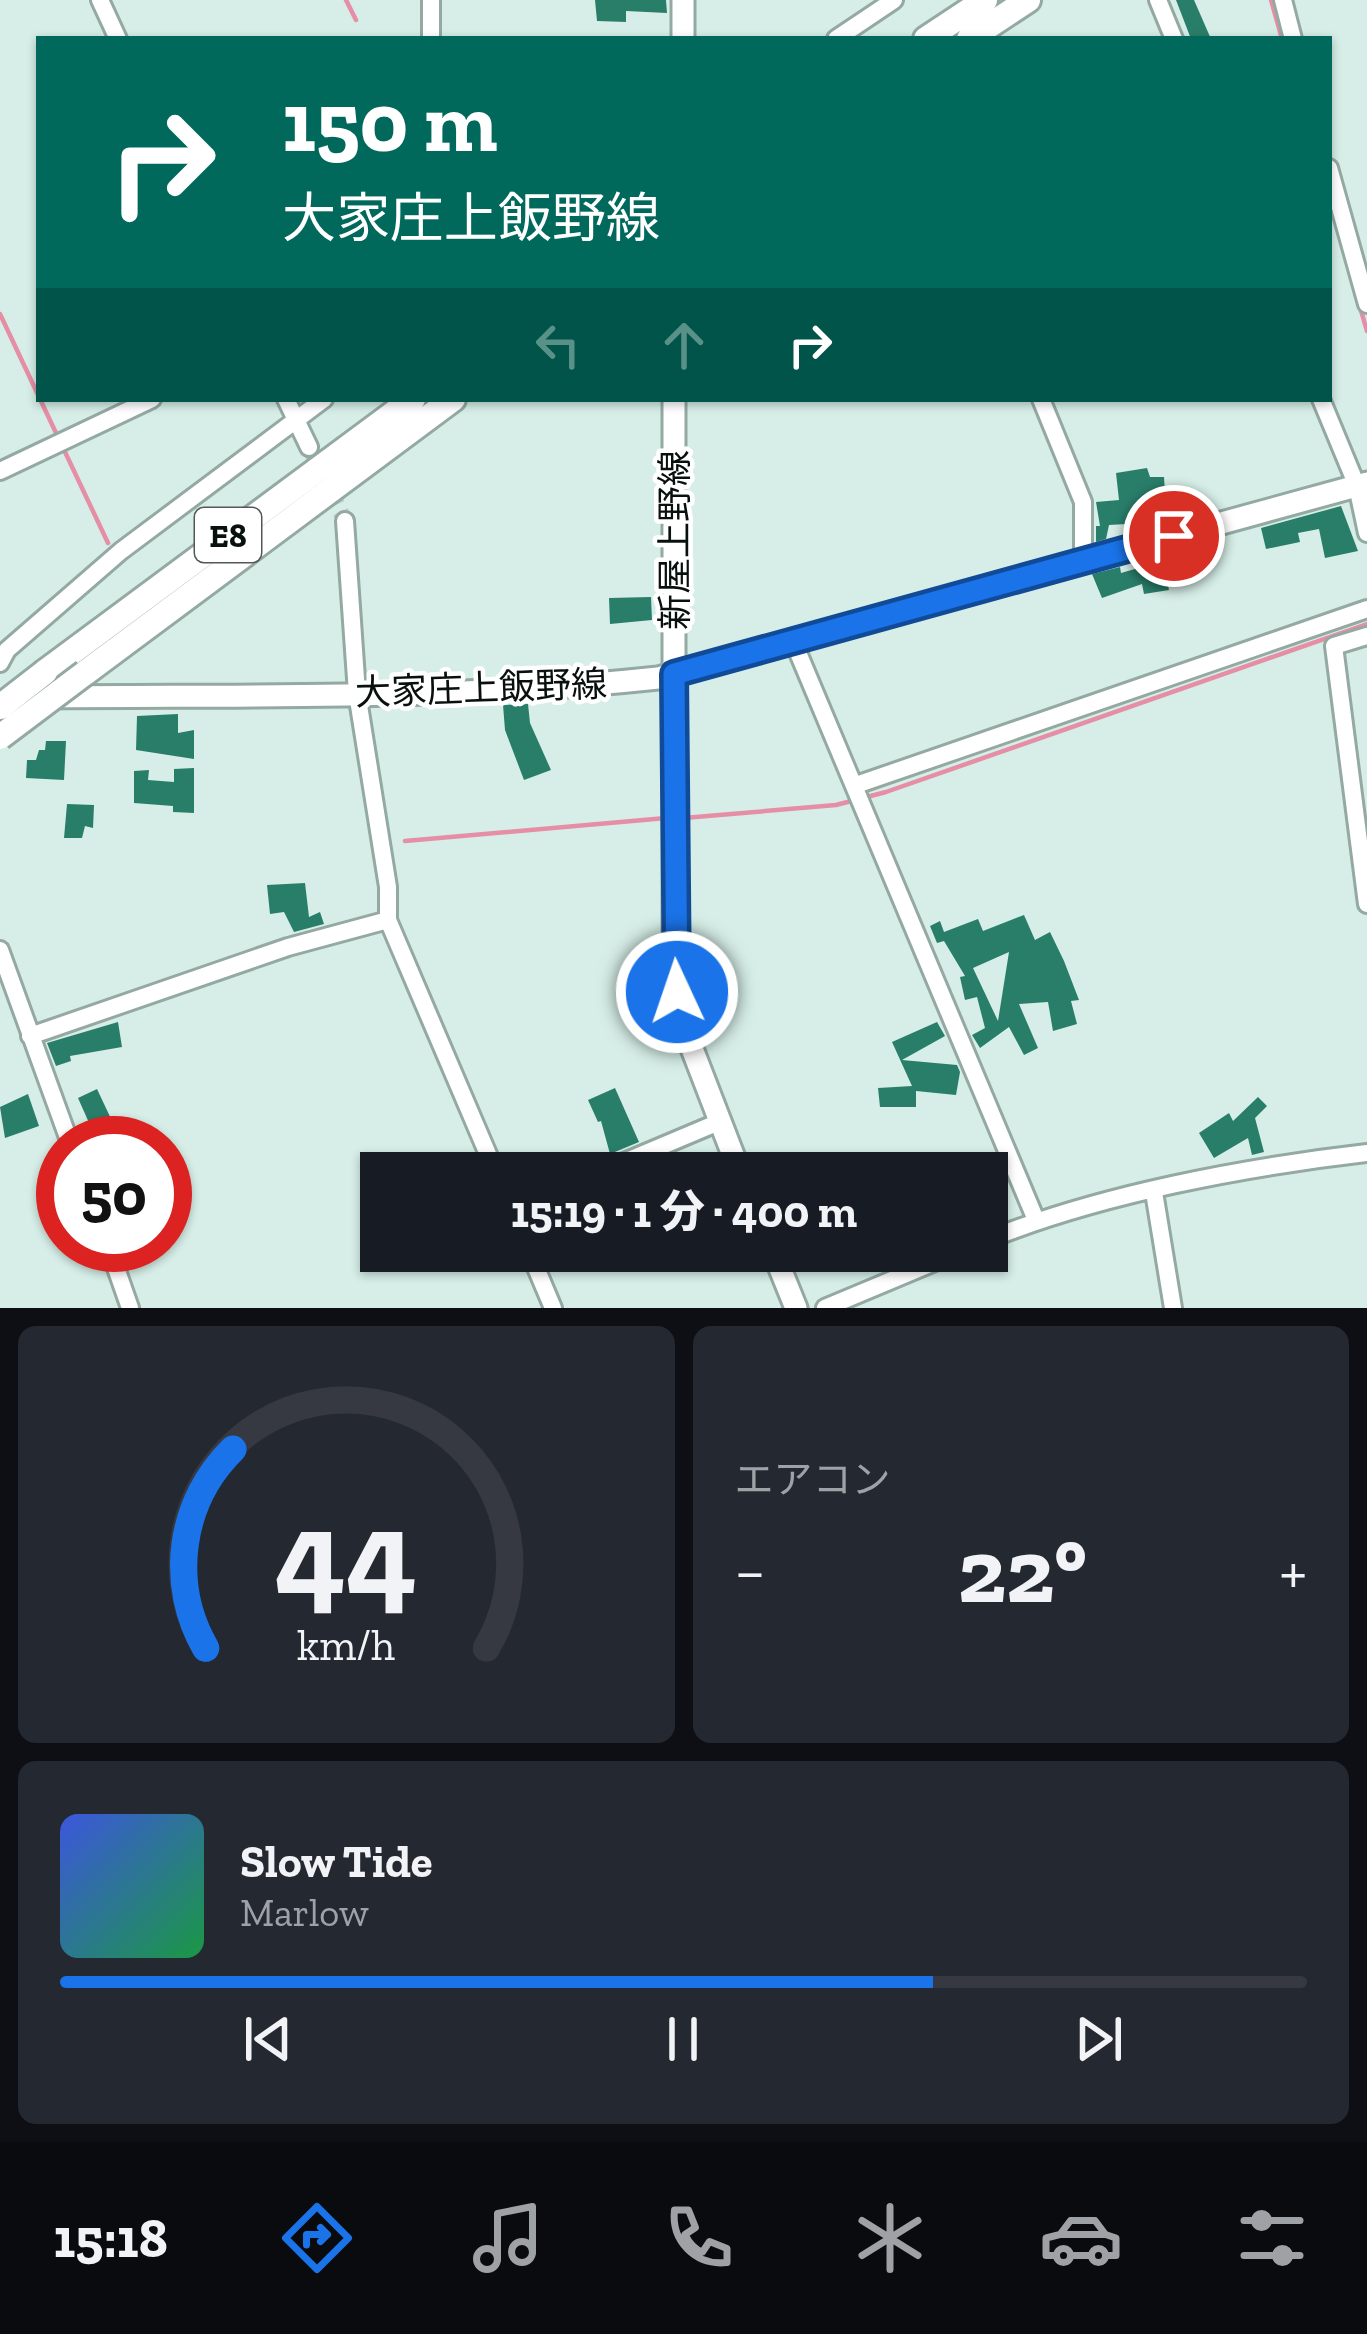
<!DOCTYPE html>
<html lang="ja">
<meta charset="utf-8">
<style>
:root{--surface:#171b24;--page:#242831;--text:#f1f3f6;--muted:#9ea1a6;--line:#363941;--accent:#1a73e8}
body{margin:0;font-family:"Zilla Slab","Noto Sans JP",serif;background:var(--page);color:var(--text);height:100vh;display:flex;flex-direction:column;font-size:45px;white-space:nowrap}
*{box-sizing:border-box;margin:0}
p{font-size:39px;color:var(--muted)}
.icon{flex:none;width:66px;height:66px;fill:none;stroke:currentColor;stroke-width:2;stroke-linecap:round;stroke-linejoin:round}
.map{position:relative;height:1308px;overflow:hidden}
.details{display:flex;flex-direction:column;gap:18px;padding:18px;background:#0d0f14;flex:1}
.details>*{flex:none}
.hud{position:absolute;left:36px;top:36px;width:1296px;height:366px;border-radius:0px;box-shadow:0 3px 9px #0004;background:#00695c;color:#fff;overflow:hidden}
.speed{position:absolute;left:36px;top:1116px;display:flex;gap:24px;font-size:60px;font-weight:700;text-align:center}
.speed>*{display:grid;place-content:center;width:156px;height:156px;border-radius:50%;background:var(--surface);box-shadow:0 3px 9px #0004;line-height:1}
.speed .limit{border:18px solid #d22;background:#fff;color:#111}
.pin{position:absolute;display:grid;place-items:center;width:102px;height:102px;color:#fff;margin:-51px;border:6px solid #fff;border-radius:50%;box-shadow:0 3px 12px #0007}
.me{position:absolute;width:132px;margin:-66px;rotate:357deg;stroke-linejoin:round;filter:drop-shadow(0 0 9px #0008)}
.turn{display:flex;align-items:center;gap:42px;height:252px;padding:0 48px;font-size:54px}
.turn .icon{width:156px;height:156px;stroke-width:2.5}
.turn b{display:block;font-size:84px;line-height:102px}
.lanes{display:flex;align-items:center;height:114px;padding:0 48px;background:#0003;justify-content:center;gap:60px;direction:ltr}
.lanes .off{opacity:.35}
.big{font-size:90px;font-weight:800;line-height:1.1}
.details .widget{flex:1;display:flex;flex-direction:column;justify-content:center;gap:18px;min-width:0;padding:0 42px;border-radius:18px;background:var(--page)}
.details .dial{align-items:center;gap:0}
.dial svg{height:312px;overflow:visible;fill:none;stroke:var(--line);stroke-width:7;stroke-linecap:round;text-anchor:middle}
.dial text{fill:var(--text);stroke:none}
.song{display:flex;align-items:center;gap:36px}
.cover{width:144px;height:144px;border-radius:18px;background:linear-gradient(135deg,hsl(230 70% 55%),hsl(140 70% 35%))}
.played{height:12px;border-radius:6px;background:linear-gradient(90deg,var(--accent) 70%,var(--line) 70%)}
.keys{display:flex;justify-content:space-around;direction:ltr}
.heat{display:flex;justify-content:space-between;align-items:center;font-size:66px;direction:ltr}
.details .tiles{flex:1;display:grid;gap:18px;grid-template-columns:1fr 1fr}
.widget:last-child{grid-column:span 2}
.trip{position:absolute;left:360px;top:1152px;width:648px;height:120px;border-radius:0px;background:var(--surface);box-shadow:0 3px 9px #0004;font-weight:800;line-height:120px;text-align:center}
.tabs{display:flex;height:192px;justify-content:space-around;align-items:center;background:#090b0e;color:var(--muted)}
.tabs .icon{width:84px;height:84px}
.tabs .current{color:var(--accent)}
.tabs b{font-size:54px;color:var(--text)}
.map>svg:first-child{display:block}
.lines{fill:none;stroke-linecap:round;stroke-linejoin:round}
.stream{stroke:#e58ea5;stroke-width:4.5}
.building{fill:#297e6a;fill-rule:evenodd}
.minor-tunnel{stroke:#b7cdc7;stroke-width:16;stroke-dasharray:16 8;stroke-linecap:butt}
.minor-casing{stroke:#93a9a2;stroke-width:22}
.major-casing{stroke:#93a9a2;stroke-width:27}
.highway-casing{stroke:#93a9a2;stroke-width:30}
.minor{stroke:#fff;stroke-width:16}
.major{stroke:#fff;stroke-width:21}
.highway{stroke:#fff;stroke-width:24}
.highway-bridge-casing{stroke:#93a9a2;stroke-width:30;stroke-linecap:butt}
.highway-bridge{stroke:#fff;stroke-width:24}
.route-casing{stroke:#114b97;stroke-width:30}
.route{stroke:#1a73e8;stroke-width:21}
.labels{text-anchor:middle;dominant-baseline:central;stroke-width:9;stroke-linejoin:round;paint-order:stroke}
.shield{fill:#fff;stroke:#535857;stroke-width:3}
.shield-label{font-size:33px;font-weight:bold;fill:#09110f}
.street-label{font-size:36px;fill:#09110f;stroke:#fff}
</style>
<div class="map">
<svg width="1367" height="1308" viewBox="0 0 1367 1308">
<rect width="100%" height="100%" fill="#d6eee7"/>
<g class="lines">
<path class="stream" d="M346,0L356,20
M1271,0L1282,39
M1360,307L1367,331
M0,314L39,397
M40,399L108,543
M684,818L836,805L886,792L1367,624
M405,841L666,818"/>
</g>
<path class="building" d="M595,0H666L667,13L626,11V22L597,21Z
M1176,0H1194L1211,39H1191Z
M1147,468L1150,477H1164L1165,493L1171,491L1178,511L1144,523L1109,525L1106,539L1096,542V526H1100L1096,502L1119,500L1116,473Z
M1341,506L1358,551L1325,558L1319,529L1298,533L1300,542L1266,549L1261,528Z
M1163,561L1169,590L1144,594L1142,584L1102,598L1092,574L1120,567L1121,573Z
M651,597L652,620L610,624L609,598Z
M528,704L530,723L551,770L524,780L505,730L503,705Z
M178,714V733L194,730V759L136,750L137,716Z
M46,741H66L64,780L26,778L27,760H36L39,750H45Z
M194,768V813L173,812V806L134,803V771L149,770L148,780L174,782V769Z
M67,804L94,805L93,828L85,826L82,838H64Z
M305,883L309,917L320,912L324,924L294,932L284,912L270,914L267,885Z
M1024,915L1035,940L1050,932L1064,961L1079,1000L1071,1001L1077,1024L1053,1031L1048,1002L1019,1004L1038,1048L1024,1055L1009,1027L980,1048L972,1035L985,1028L977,997L965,1000L960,977L965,976L944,941L937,943L930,926L940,921L944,932L978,919L983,931ZM1009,952L998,1021L973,968Z
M118,1022L122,1047L70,1056L71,1061L56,1066L47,1043Z
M937,1022L945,1036L902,1060L957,1065L960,1072L956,1095L916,1091V1107H880L878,1088L912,1086L892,1042Z
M615,1088L639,1142L610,1154L601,1121L598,1122L588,1100Z
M97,1089L113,1123L94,1134L78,1098Z
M28,1094L39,1126L5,1138L0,1107Z
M1258,1097L1267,1106L1255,1118L1264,1152L1252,1155L1248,1138L1214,1158L1199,1133L1229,1113L1233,1121Z"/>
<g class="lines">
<path class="minor-tunnel" d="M309,447L345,521"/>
<defs>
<path id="minor" d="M100,0L118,39
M431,0V39
M1158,0L1174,39
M1283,0L1293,39
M836,39L894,0
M1329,168L1367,304
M286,399L309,447
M1041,399L1083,502V562
M1321,399L1357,486L1367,533
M0,471L152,399
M345,521L357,693L388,887V920L496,1173
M1367,636L1334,646L1367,904
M794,643L1036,1220
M0,663L7,650L121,551L324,399
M856,785L1367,609
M0,950L70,1143
M30,1036L288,947L388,920
M598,1173L719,1122
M1154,1192L1173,1308
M987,1240C1101,1194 1245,1167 1367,1153
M108,1245L130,1308
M529,1251L553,1308
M825,1308L961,1251"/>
<path id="major" d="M683,39V0
M674,399V964L681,1020L740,1173
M44,697C248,695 455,700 658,678L1367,483
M773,1251L796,1308"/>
<path id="highway" d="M926,39L985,0
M969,39L1028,0
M45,672L413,399
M85,673L453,399"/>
</defs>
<use href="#minor" class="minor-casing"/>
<use href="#major" class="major-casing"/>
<use href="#highway" class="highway-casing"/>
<use href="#minor" class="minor"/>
<use href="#major" class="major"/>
<use href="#highway" class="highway"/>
<defs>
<path id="highway-bridge" d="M0,707L45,672
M0,737L85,673"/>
</defs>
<use href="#highway-bridge" class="highway-bridge-casing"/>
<use href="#highway-bridge" class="highway-bridge"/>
</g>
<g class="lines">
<defs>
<path id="route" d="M677,992L674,674L1174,536"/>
</defs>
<use href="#route" class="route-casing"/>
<use href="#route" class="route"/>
</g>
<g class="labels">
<rect class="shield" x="195" y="508" width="66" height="54" rx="9"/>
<g class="shield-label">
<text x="228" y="535">E8</text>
</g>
<g class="street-label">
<text transform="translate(674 540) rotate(-90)">新屋上野線</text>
<text transform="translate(481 688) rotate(-2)">大家庄上飯野線</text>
</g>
</g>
</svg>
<div class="speed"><div class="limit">50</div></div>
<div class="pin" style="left:1174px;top:536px;background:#d93025"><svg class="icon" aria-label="arrive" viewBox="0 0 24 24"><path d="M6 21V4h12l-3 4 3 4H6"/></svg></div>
<svg class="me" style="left:677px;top:992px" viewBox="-20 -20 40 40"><circle r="17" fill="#1a73e8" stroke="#fff" stroke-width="3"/><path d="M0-11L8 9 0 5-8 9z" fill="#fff"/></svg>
<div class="trip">15:19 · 1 分 · 400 m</div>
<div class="hud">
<div class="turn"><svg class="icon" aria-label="right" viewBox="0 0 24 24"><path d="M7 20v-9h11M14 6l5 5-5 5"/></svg><div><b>150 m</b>大家庄上飯野線</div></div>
<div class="lanes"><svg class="icon off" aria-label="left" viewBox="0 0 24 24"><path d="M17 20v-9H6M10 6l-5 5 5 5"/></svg><svg class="icon off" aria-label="ahead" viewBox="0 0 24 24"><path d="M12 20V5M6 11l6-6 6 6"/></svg><svg class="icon" aria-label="right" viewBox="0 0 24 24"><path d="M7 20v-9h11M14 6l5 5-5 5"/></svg></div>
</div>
</div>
<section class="details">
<div class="tiles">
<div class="widget dial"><svg viewBox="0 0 100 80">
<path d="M14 69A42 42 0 1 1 86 69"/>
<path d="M14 69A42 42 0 0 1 21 18" stroke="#1a73e8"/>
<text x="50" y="56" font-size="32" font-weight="700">44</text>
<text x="50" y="72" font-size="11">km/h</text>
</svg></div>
<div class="widget"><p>エアコン</p>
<div class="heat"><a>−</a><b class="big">22°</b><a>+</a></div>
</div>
<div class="widget">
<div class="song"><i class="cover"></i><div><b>Slow Tide</b><p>Marlow</p></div></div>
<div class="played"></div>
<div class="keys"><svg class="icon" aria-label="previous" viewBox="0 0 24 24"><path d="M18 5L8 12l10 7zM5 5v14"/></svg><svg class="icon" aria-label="pause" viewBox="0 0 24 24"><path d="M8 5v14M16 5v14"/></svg><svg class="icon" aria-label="next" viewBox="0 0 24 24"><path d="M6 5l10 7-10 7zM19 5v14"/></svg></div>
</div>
</div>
</section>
<nav class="tabs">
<b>15:18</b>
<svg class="icon current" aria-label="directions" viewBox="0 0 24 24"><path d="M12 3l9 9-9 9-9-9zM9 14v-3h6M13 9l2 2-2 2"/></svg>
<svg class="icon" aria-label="music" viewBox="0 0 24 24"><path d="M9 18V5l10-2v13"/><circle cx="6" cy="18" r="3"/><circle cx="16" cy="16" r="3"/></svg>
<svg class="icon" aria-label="phone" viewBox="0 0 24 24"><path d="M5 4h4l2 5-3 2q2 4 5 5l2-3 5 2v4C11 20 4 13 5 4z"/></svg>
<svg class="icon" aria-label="climate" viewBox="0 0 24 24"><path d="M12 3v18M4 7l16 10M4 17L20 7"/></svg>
<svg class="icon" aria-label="car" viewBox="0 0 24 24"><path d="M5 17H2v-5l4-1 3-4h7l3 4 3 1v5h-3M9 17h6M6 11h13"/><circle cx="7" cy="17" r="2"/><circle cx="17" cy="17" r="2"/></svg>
<svg class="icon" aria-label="filters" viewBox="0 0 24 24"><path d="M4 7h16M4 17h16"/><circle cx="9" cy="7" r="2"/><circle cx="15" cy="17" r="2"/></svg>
</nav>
